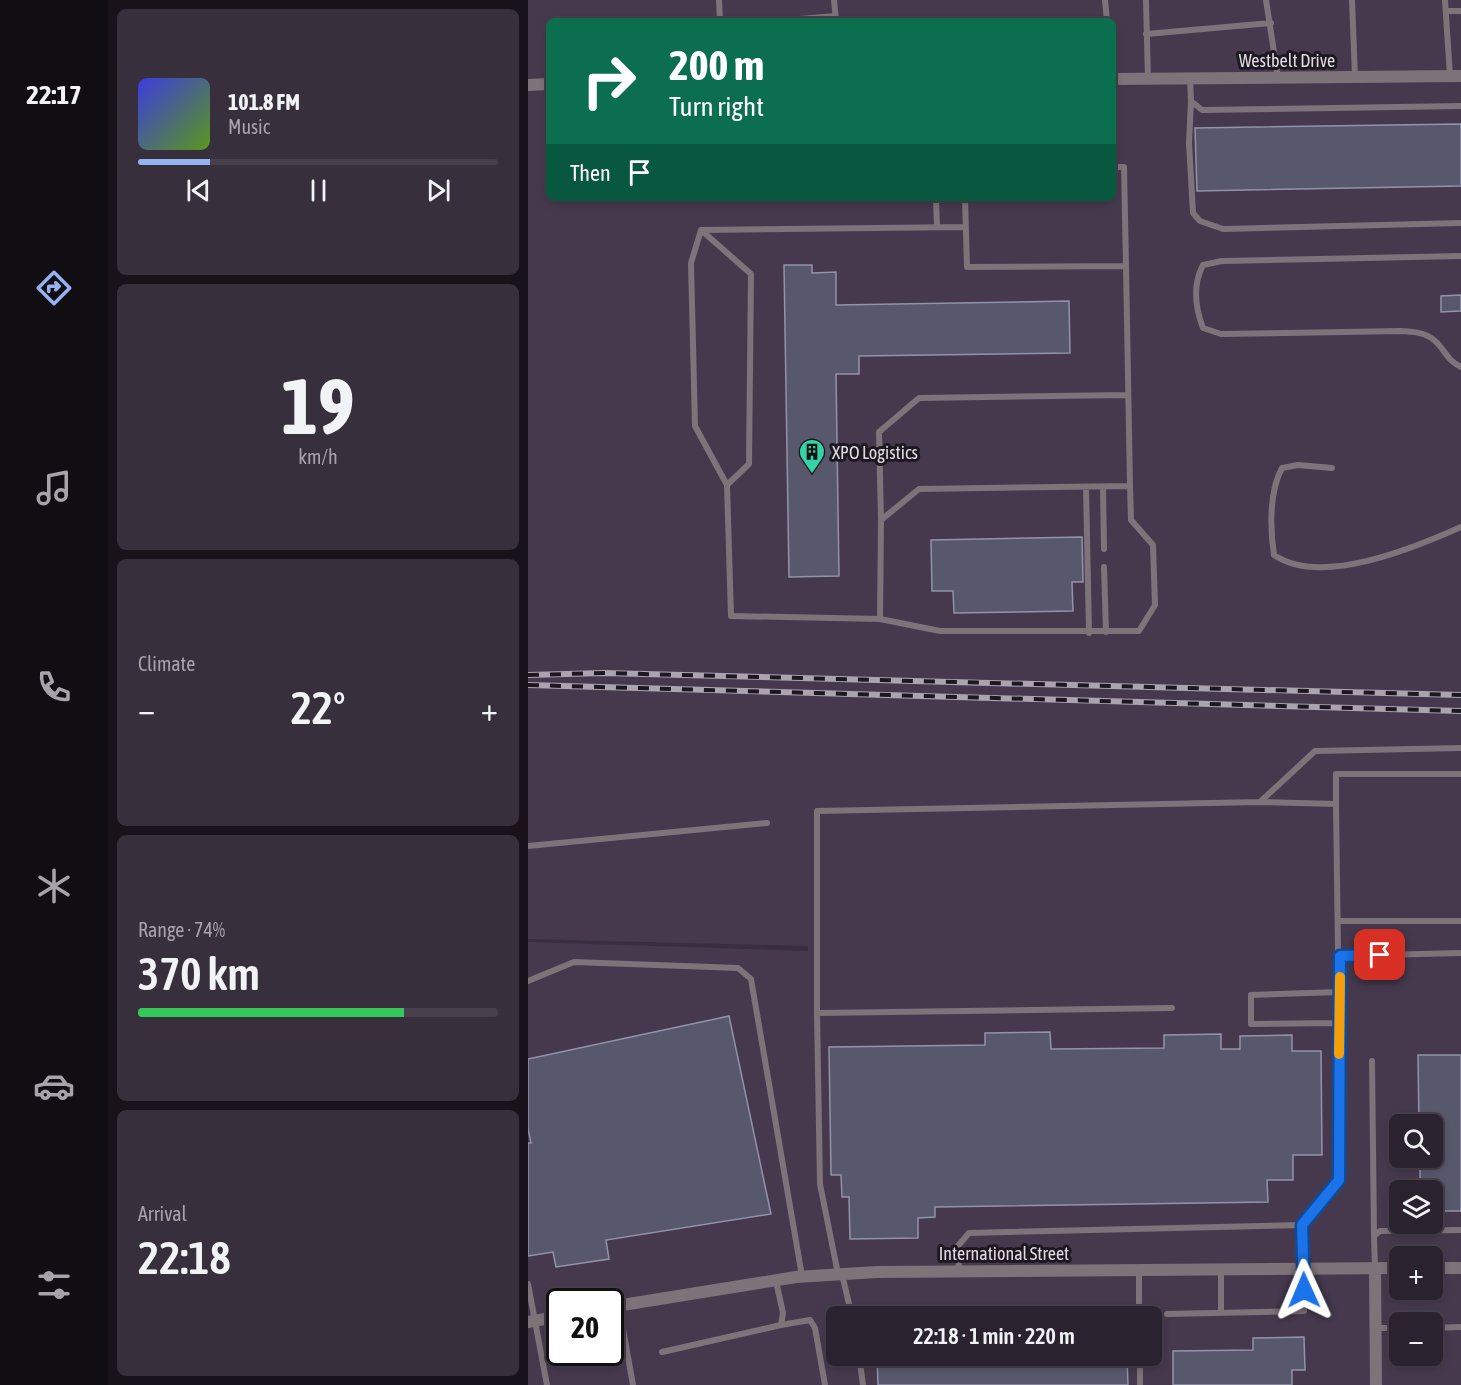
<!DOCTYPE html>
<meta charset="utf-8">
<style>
:root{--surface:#2b222f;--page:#372f3b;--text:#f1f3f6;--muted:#a6a4aa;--line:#473f4b;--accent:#95b2f1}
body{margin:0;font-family:"Asap Condensed",sans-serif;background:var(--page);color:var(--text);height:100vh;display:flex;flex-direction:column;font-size:22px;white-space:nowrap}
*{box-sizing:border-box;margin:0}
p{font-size:20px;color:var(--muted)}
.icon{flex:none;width:33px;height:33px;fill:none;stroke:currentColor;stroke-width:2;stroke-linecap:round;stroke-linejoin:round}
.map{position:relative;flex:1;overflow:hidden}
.sheet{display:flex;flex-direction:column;gap:9px;padding:9px;background:#18131a;width:420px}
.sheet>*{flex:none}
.hud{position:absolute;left:18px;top:18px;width:570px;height:183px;border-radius:9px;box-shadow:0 3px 9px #0003,0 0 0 2px var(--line);background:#0b6e4f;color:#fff;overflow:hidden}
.fabs{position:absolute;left:861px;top:1114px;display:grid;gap:12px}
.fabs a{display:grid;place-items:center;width:54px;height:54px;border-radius:9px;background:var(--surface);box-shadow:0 3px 9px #0003,0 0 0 2px var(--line);font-size:30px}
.speed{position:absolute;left:18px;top:1288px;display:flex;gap:12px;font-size:30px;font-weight:700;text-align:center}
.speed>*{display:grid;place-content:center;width:78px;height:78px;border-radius:50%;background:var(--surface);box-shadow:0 3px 9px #0003,0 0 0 2px var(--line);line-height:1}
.speed .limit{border:3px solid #111;border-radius:9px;background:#fff;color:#111}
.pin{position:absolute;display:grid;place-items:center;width:51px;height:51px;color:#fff;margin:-26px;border-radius:12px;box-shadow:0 3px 9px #0006}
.me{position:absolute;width:66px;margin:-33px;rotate:359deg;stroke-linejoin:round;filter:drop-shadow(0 0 4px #0008)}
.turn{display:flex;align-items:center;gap:21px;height:126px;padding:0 24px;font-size:27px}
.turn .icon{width:78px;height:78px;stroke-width:2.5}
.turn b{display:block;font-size:42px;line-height:51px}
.then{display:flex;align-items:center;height:57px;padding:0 24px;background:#0003;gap:12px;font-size:22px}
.big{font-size:45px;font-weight:600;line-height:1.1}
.sheet .tile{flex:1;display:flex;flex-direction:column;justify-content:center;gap:9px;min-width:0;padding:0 21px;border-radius:9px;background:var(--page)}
.sheet .dial{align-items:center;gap:0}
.dial b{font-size:78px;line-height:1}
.song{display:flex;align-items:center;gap:18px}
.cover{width:72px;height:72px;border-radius:9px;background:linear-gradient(135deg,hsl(240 70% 55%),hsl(90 70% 35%))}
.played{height:6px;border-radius:3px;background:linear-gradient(90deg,var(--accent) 20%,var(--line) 20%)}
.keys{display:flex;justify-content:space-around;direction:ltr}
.heat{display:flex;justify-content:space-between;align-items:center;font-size:33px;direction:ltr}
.charge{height:9px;border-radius:4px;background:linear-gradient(90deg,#34c759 74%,var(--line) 0)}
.trip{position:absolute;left:298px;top:1306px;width:336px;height:60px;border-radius:9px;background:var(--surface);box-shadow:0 3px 9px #0003,0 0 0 2px var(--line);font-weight:600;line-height:60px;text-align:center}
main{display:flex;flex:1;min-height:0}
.tab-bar{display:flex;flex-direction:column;width:108px;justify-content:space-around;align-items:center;background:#110e13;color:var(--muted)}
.tab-bar .icon{width:42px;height:42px}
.tab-bar .on{color:var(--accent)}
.tab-bar b{font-size:27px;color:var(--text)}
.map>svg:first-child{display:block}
.built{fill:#46394e;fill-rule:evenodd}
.building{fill:#58586d;stroke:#9293a9;stroke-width:1.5}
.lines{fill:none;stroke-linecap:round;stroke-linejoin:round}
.service{stroke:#7d7379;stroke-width:6}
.minor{stroke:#7d7379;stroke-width:12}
.rail-casing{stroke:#aba3b0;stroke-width:6}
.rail{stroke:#1d1820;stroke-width:4;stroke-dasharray:11;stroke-linecap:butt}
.route-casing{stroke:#114b97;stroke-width:15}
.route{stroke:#1a73e8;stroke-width:10}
.slow{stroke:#f59e0b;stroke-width:10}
.labels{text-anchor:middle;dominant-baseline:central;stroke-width:6;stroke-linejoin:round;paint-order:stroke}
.street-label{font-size:18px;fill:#e0dae5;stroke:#1d1820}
.poi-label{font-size:18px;fill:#e0dae5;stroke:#1d1820;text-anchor:start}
</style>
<main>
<nav class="tab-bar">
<b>22:17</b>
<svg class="icon on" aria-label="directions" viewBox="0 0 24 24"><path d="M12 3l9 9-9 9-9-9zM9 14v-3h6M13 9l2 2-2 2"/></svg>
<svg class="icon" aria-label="music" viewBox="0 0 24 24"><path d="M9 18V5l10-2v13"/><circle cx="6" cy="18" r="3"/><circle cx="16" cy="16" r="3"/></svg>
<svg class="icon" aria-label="phone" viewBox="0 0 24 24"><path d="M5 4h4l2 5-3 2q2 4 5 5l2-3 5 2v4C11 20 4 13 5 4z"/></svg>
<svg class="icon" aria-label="climate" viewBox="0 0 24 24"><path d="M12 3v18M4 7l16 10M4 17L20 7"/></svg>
<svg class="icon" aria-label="car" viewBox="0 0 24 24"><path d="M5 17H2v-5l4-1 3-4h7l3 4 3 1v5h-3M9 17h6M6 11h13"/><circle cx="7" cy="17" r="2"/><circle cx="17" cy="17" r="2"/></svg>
<svg class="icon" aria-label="filters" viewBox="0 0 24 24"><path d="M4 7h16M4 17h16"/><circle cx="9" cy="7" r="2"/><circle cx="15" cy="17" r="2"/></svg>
</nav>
<section class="sheet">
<div class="tile">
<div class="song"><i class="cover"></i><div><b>101.8 FM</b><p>Music</p></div></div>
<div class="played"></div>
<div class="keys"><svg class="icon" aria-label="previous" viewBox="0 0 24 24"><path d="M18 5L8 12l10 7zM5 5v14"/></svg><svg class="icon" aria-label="pause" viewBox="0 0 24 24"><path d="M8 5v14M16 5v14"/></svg><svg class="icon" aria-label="next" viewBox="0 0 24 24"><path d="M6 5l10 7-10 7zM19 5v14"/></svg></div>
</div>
<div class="tile dial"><b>19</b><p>km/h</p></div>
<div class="tile"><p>Climate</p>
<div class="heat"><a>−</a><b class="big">22°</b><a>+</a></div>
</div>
<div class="tile"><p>Range · 74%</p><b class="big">370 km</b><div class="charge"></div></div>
<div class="tile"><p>Arrival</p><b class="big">22:18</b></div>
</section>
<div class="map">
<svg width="933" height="1385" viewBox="0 0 933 1385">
<rect width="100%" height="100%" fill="#392e3f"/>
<path class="built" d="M0,0H933V1385H0V942L280,951V946L0,939ZM21,21H585V198H21ZM872,1125H904V1158H872ZM872,1191H904V1224H872ZM872,1257H904V1290H872ZM32,1302H82V1353H32ZM309,1317H624V1356H309ZM872,1323H904V1356H872Z"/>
<path class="building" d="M933,124V186L669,191L667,128Z
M256,265H284V273L308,272V305L541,301L542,353L331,356V374H308L311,576L261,577Z
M933,295V311L913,312V296Z
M554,537L555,582H544L545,611L426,613L425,591H404L403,540Z
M201,1016L243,1214L78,1240L81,1259L28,1267L25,1252L0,1256V1143H3L0,1129V1059Z
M522,1032L523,1049L636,1048V1035L693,1034V1049H712V1036L764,1035V1051H793L794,1155H765V1180H739L740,1202L407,1207V1217L390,1218V1238L322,1239L321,1197H314L313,1175H303L301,1047L457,1045V1033Z
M890,1055H933V1211H904V1191H892V1158H904V1125H891Z
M776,1337L777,1370H764V1385H645V1351L725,1350V1338Z
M349,1356H599L600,1385H350Z"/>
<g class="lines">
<path class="service" d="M191,0L192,21
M306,0L308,21
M577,0L579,21
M618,0L620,79
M738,0L750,78
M824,0L827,77
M917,0L922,76
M919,11H933
M248,21L307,16
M618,34L743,23
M662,79L663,101L674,110L933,106
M663,101L661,143L665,213L672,221L695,229L933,223
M408,198L409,227
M437,198L439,267L598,266L596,167H585
M438,227L173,230L163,263L167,426L199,485L203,616L352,619L353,520L391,489L602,486L598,266
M173,230L223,274L221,464L199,485
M933,256L694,261L675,265C664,286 667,307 675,328L693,334L873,331C884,332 897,332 906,340C918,350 917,359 933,367
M804,468L770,465L754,468C741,492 742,529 746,555C793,587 886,548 933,527
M558,487L561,633
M575,487L576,549
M353,520L351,432L391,398L600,395
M576,567L578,632
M352,619L412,631H611L627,605L625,545L603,520L602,486
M732,802L808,804L811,1023
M808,804V774H933
M0,846L239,823
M811,921H933
M812,956L933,953
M0,981L46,962L210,968L223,979L274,1276
M289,1013V811L732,802L787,751L933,748
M844,1061L846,1236
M847,1268L846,1236L852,1231L933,1230
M611,1270V1317
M693,1270V1313
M431,1271L430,1246L441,1233L774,1225
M310,1274L292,1184L289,1013L644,1008
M314,1274L324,1317
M0,1284L19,1385
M91,1306L105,1385
M639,1314L776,1311L774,1225L811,1180V1023L723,1024V995L812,992
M575,1317H591
M253,1325L282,1320L287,1328L297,1385
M848,1328H872
M904,1328L933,1327
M134,1352L253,1325L255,1313L248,1281
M331,1356L335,1385
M612,1356V1385"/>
<path class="minor" d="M585,79L933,76
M0,85L21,84
M904,1268H933
M847,1269L848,1385
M82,1307L268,1277L349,1272L872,1268
M0,1322L32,1316"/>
<defs>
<path id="rail" d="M0,675L76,673L933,695
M0,685L933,711"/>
</defs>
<use href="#rail" class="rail-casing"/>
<use href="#rail" class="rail"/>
</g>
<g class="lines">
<defs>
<path id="route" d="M776,1290L774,1225L811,1180L812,956L852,955"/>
</defs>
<use href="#route" class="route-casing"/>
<use href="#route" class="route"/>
<path class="slow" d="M811,1054L812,977"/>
</g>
<defs>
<symbol id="building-pin" viewBox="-11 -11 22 30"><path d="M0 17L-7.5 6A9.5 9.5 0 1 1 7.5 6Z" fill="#35d4a7" stroke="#1d1820"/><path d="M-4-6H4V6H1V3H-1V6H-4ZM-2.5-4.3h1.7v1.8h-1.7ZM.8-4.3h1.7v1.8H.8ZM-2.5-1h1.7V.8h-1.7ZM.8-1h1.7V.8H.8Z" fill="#111"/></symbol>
</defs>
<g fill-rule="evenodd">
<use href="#building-pin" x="269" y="437" width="30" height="40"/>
</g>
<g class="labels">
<g class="street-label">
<text x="759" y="60">Westbelt Drive</text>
<text x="476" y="1253">International Street</text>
</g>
<g class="poi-label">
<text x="304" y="452">XPO Logistics</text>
</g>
</g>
</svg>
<div class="fabs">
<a><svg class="icon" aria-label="search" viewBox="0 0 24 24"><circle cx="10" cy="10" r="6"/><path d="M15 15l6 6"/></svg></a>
<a><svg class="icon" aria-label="layers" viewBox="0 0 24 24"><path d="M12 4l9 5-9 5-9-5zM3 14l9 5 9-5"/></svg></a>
<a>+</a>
<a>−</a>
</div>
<div class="speed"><div class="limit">20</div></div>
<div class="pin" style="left:852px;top:955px;background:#d93025"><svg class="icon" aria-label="arrive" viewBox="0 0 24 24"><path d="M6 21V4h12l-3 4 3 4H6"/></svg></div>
<svg class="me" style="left:776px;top:1290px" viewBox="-20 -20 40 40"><path d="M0-17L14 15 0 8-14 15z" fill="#1a73e8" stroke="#fff" stroke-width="4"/></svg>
<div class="trip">22:18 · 1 min · 220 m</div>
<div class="hud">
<div class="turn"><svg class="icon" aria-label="right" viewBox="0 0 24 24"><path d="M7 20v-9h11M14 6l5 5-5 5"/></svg><div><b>200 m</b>Turn right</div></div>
<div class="then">Then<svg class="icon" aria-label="arrive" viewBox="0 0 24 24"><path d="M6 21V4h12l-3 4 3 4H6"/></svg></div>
</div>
</div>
</main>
